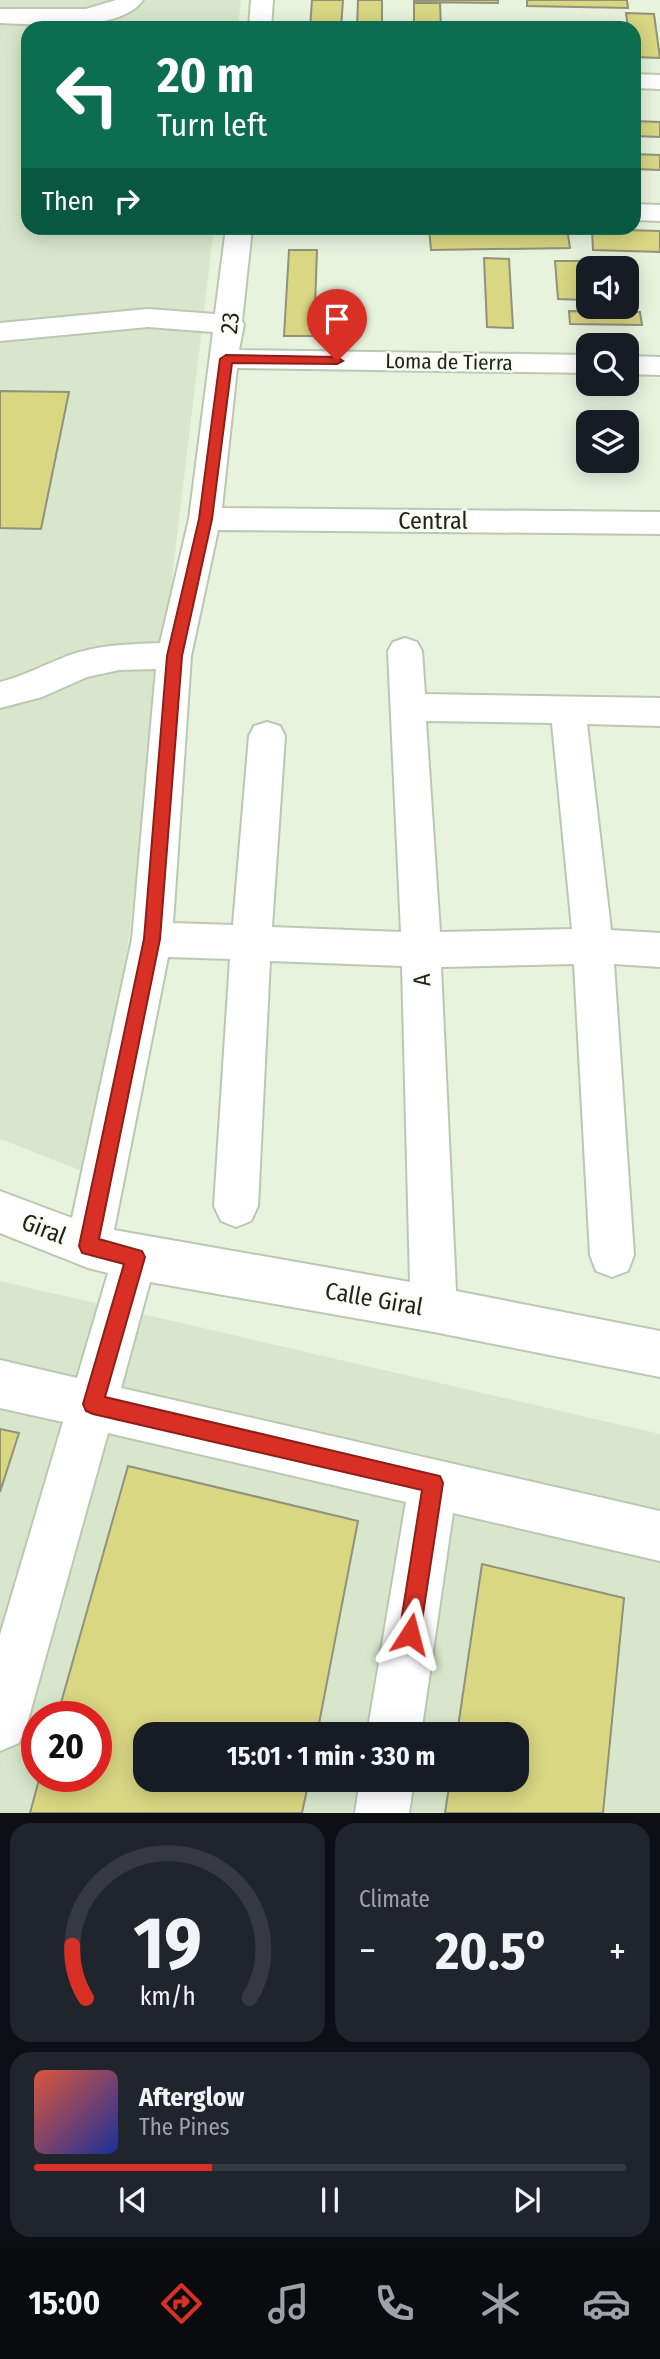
<!DOCTYPE html>
<meta charset="utf-8">
<style>
:root{--surface:#171b24;--page:#20242c;--text:#f1f3f6;--muted:#9ea1a6;--line:#363941;--accent:#d93025}
body{margin:0;font-family:"Fira Sans Condensed",sans-serif;background:var(--page);color:var(--text);height:100vh;display:flex;flex-direction:column;font-size:26px;white-space:nowrap}
*{box-sizing:border-box;margin:0}
p{font-size:23px;color:var(--muted)}
.icon{flex:none;width:38px;height:38px;fill:none;stroke:currentColor;stroke-width:2;stroke-linecap:round;stroke-linejoin:round}
.map{position:relative;height:1813px;overflow:hidden}
.details{display:flex;flex-direction:column;gap:10px;padding:10px;background:#0d0f14;flex:1}
.details>*{flex:none}
.guide{position:absolute;left:21px;top:21px;width:620px;height:214px;border-radius:21px;box-shadow:0 4px 18px #0003;background:#0b6e4f;color:#fff;overflow:hidden}
.buttons{position:absolute;left:576px;top:256px;display:grid;gap:14px}
.buttons a{display:grid;place-items:center;width:63px;height:63px;border-radius:14px;background:var(--surface);box-shadow:0 4px 18px #0003;font-size:35px}
.speed{position:absolute;left:21px;top:1701px;display:flex;gap:14px;font-size:35px;font-weight:700;text-align:center}
.speed>*{display:grid;place-content:center;width:91px;height:91px;border-radius:50%;background:var(--surface);box-shadow:0 4px 18px #0003;line-height:1}
.speed .limit{border:10px solid #d22;background:#fff;color:#111}
.pin{position:absolute;display:grid;place-items:center;width:60px;height:60px;color:#fff;margin:-72px -30px;border-radius:50% 50% 50% 0;rotate:-45deg;box-shadow:0 0 7px #0007}
.pin .icon{rotate:45deg}
.me{position:absolute;width:77px;margin:-38px;rotate:9deg;stroke-linejoin:round;filter:drop-shadow(0 0 5px #0008)}
.turn{display:flex;align-items:center;gap:24px;height:147px;padding:0 21px;font-size:32px}
.turn .icon{width:91px;height:91px;stroke-width:2.5}
.turn b{display:block;font-size:49px;line-height:60px}
.then{display:flex;align-items:center;height:66px;padding:0 21px;background:#0003;gap:14px;font-size:26px}
.big{font-size:52px;font-weight:700;line-height:1.1}
.details .widget{flex:1;display:flex;flex-direction:column;justify-content:center;gap:10px;min-width:0;padding:0 24px;border-radius:21px;background:var(--page)}
.details .dial{align-items:center;gap:0}
.dial svg{height:182px;overflow:visible;fill:none;stroke:var(--line);stroke-width:7;stroke-linecap:round;text-anchor:middle}
.dial text{fill:var(--text);stroke:none}
.song{display:flex;align-items:center;gap:21px}
.cover{width:84px;height:84px;border-radius:10px;background:linear-gradient(135deg,hsl(10 70% 55%),hsl(230 70% 35%))}
.played{height:7px;border-radius:4px;background:linear-gradient(90deg,var(--accent) 30%,var(--line) 30%)}
.keys{display:flex;justify-content:space-around;direction:ltr}
.heat{display:flex;justify-content:space-between;align-items:center;font-size:38px;direction:ltr}
.details .tiles{flex:1;display:grid;gap:10px;grid-template-columns:1fr 1fr}
.widget:last-child{grid-column:span 2}
.trip{position:absolute;left:133px;top:1722px;width:396px;height:70px;border-radius:21px;background:var(--surface);box-shadow:0 4px 18px #0003;font-weight:700;line-height:70px;text-align:center}
.tabs{display:flex;height:112px;justify-content:space-around;align-items:center;background:#090b0e;color:var(--muted)}
.tabs .icon{width:49px;height:49px}
.tabs .selected{color:var(--accent)}
.tabs b{font-size:32px;color:var(--text)}
.map>svg:first-child{display:block}
.built{fill:#d8e7cc;fill-rule:evenodd}
.building{fill:#d9d782;stroke:#91917c;stroke-width:2}
.lines{fill:none;stroke-linecap:round;stroke-linejoin:round}
.minor-casing{stroke:#bcc7b3;stroke-width:4}
.minor{fill:#fff;fill-rule:evenodd}
.route{fill:#d93025;stroke:#8d1f18;stroke-width:2}
.labels{text-anchor:middle;dominant-baseline:central;stroke-width:5;stroke-linejoin:round;paint-order:stroke}
.far-street-label{font-size:21px;fill:#1f231b;stroke:#f8fff2}
.street-label{font-size:24px;fill:#1f231b;stroke:#f8fff2}
</style>
<div class="map">
<svg width="660" height="1813" viewBox="0 0 660 1813">
<rect width="100%" height="100%" fill="#e8f3de"/>
<path class="built" d="M0,0H241L238,28H28V228H214L100,1178L0,1139Z
M0,1281L660,1434V1813H0ZM37,1717H96V1776H37ZM145,1734H516V1780H145Z"/>
<path class="building" d="M312,0H343L341,28H310Z
M358,0H382V28H357Z
M414,0H498V3L414,2Z
M527,0H627L628,8L527,6Z
M414,3H440L441,28H414Z
M626,13L654,14L660,58L634,57V28H628Z
M634,121L660,122V137L634,136Z
M634,154L660,155V170L634,169Z
M429,228H567L570,248L431,250Z
M592,229L660,231V252L593,250Z
M289,250H317L314,336H284Z
M484,258L509,259L513,328L487,327Z
M605,259H625L626,268H606Z
M555,261H579L583,300L558,299Z
M569,311L640,312L642,325L570,324Z
M0,391L69,392L41,529L0,528Z
M0,1429L19,1433L0,1492Z
M128,1466L358,1521L317,1734H145V1780H309L302,1813H30L40,1776H96V1717H57Z
M482,1564L624,1598L603,1813H445L450,1780H516V1734H457Z"/>
<g class="lines">
<defs>
<path id="minor" d="M116,0H143C121,33 35,24 0,23V9H86Z
M251,0H273L271,28H249Z
M634,74L660,75V89L634,88Z
M634,204L660,205V221L634,220Z
M226,228H252L242,321L244,324L239,350L588,355V373L237,368L222,508L660,512V534L218,530L191,656L173,923L233,925L249,736L254,726L267,722L280,726L285,736L272,927L401,932L388,651L393,642L405,638L417,642L422,651L425,694L660,698V726L587,724L611,930L660,933V967L614,964L634,1255L628,1271L612,1277L596,1271L590,1255L574,964L441,967L456,1291L660,1331V1377L434,1332L150,1282L121,1388L660,1511V1561L453,1513L421,1734H367L406,1502L108,1433L27,1724L19,1743L0,1751V1635L63,1422L0,1408V1360L77,1378L108,1273L88,1268L0,1233V1191L72,1218L132,939L156,669L119,670L87,677L42,697L0,708V682C24,676 44,665 67,656C97,645 129,644 160,643L189,519L213,332L148,327L0,341V323L148,309L215,314ZM426,721L552,723L572,929L440,932ZM168,957L230,959L214,1206L221,1221L236,1227L251,1221L258,1206L270,961L402,966L410,1282L114,1230Z
M626,356L660,357V375L626,374Z
M360,1780H414L409,1813H355Z"/>
</defs>
<use href="#minor" class="minor-casing"/>
<use href="#minor" class="minor"/>
</g>
<path class="route" d="M226,355L337,357L343,361L337,364L232,363L212,519L182,656L160,939L99,1239L142,1251L145,1257L105,1397L440,1476L443,1483L420,1634L417,1641L410,1644L402,1641L399,1634L422,1490L93,1414L86,1411L83,1404L124,1264L82,1253L79,1246L144,939L167,656L199,519L220,359Z"/>
<g class="labels">
<g class="far-street-label">
<text transform="translate(449 362) rotate(1)">Loma de Tierra</text>
</g>
<g class="street-label">
<text transform="translate(230 323) rotate(-84)">23</text>
<text x="433" y="521">Central</text>
<text transform="translate(422 980) rotate(-92)">A</text>
<text transform="translate(44 1229) rotate(21)">Giral</text>
<text transform="translate(374 1299) rotate(10)">Calle Giral</text>
</g>
</g>
</svg>
<div class="buttons">
<a><svg class="icon" aria-label="sound" viewBox="0 0 24 24"><path d="M4 9h4l5-4v14l-5-4H4zM17 9q2 3 0 6"/></svg></a>
<a><svg class="icon" aria-label="search" viewBox="0 0 24 24"><circle cx="10" cy="10" r="6"/><path d="M15 15l6 6"/></svg></a>
<a><svg class="icon" aria-label="layers" viewBox="0 0 24 24"><path d="M12 4l9 5-9 5-9-5zM3 14l9 5 9-5"/></svg></a>
</div>
<div class="speed"><div class="limit">20</div></div>
<div class="pin" style="left:337px;top:361px;background:#d93025"><svg class="icon" aria-label="arrive" viewBox="0 0 24 24"><path d="M6 21V4h12l-3 4 3 4H6"/></svg></div>
<svg class="me" style="left:410px;top:1634px" viewBox="-20 -20 40 40"><path d="M0-17L14 15 0 8-14 15z" fill="#d93025" stroke="#fff" stroke-width="4"/></svg>
<div class="trip">15:01 · 1 min · 330 m</div>
<div class="guide">
<div class="turn"><svg class="icon" aria-label="left" viewBox="0 0 24 24"><path d="M17 20v-9H6M10 6l-5 5 5 5"/></svg><div><b>20 m</b>Turn left</div></div>
<div class="then">Then<svg class="icon" aria-label="right" viewBox="0 0 24 24"><path d="M7 20v-9h11M14 6l5 5-5 5"/></svg></div>
</div>
</div>
<section class="details">
<div class="tiles">
<div class="widget dial"><svg viewBox="0 0 100 80">
<path d="M14 69A42 42 0 1 1 86 69"/>
<path d="M14 69A42 42 0 0 1 8 46" stroke="#d93025"/>
<text x="50" y="56" font-size="32" font-weight="700">19</text>
<text x="50" y="72" font-size="11">km/h</text>
</svg></div>
<div class="widget"><p>Climate</p>
<div class="heat"><a>−</a><b class="big">20.5°</b><a>+</a></div>
</div>
<div class="widget">
<div class="song"><i class="cover"></i><div><b>Afterglow</b><p>The Pines</p></div></div>
<div class="played"></div>
<div class="keys"><svg class="icon" aria-label="previous" viewBox="0 0 24 24"><path d="M18 5L8 12l10 7zM5 5v14"/></svg><svg class="icon" aria-label="pause" viewBox="0 0 24 24"><path d="M8 5v14M16 5v14"/></svg><svg class="icon" aria-label="next" viewBox="0 0 24 24"><path d="M6 5l10 7-10 7zM19 5v14"/></svg></div>
</div>
</div>
</section>
<nav class="tabs">
<b>15:00</b>
<svg class="icon selected" aria-label="directions" viewBox="0 0 24 24"><path d="M12 3l9 9-9 9-9-9zM9 14v-3h6M13 9l2 2-2 2"/></svg>
<svg class="icon" aria-label="music" viewBox="0 0 24 24"><path d="M9 18V5l10-2v13"/><circle cx="6" cy="18" r="3"/><circle cx="16" cy="16" r="3"/></svg>
<svg class="icon" aria-label="phone" viewBox="0 0 24 24"><path d="M5 4h4l2 5-3 2q2 4 5 5l2-3 5 2v4C11 20 4 13 5 4z"/></svg>
<svg class="icon" aria-label="climate" viewBox="0 0 24 24"><path d="M12 3v18M4 7l16 10M4 17L20 7"/></svg>
<svg class="icon" aria-label="car" viewBox="0 0 24 24"><path d="M5 17H2v-5l4-1 3-4h7l3 4 3 1v5h-3M9 17h6M6 11h13"/><circle cx="7" cy="17" r="2"/><circle cx="17" cy="17" r="2"/></svg>
</nav>
